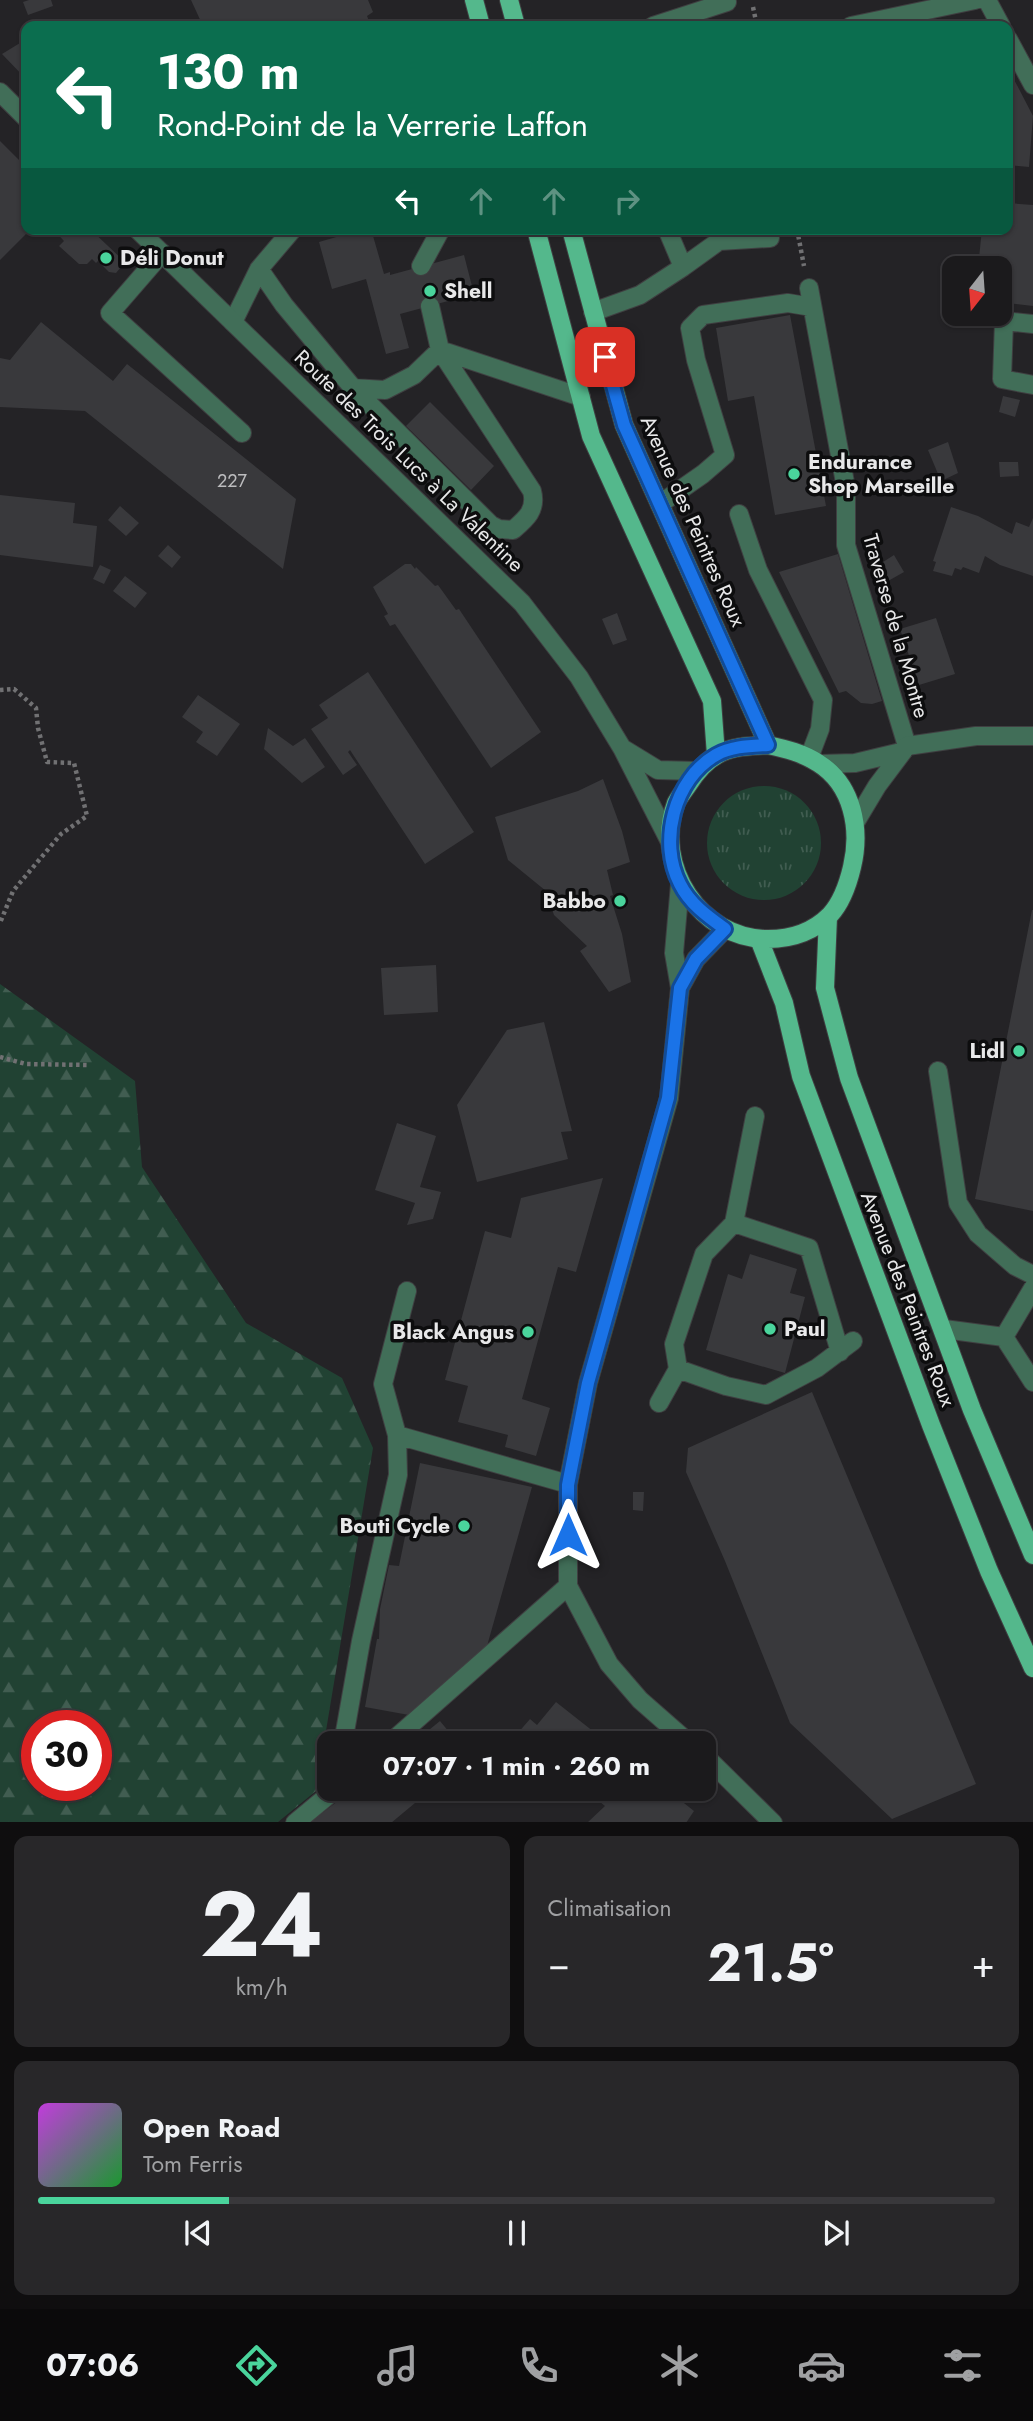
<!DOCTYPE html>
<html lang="fr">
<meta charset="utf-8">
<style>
:root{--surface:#1b1a1c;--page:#282729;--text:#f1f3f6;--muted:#a0a1a3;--line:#39383b;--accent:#4ad49c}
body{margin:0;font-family:Jost,sans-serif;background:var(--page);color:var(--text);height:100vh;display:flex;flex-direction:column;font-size:26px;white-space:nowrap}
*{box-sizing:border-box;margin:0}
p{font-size:23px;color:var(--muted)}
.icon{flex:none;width:38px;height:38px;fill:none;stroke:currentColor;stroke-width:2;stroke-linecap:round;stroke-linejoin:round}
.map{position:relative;height:1822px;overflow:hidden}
.panel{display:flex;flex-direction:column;gap:14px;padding:14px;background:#0f0e0f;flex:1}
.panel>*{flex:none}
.top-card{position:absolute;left:21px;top:21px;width:992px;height:214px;border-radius:14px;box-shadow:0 2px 5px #0004,0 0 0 2px var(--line);background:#0b6e4f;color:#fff;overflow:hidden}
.needle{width:46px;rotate:197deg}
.controls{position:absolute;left:942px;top:256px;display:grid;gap:14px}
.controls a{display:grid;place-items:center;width:70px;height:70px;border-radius:14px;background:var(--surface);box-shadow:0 2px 5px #0004,0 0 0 2px var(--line);font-size:35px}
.speed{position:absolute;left:21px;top:1710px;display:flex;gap:14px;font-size:35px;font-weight:700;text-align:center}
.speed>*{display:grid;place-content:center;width:91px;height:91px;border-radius:50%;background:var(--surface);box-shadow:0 2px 5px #0004,0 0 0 2px var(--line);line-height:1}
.speed .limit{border:10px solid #d22;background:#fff;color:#111}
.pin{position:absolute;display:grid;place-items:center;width:60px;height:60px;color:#fff;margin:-30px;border-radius:14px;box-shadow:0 4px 10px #0006}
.me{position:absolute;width:77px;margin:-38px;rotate:0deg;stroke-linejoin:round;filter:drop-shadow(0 0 5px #0008)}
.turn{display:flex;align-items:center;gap:24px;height:147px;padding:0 21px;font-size:32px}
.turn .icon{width:91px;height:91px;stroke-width:2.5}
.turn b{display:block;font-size:49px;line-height:60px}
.lanes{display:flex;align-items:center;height:66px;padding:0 21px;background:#0003;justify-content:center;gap:35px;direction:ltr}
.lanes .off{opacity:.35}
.big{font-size:52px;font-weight:700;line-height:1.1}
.panel .widget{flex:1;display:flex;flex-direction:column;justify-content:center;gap:10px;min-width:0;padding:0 24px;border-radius:14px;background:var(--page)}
.panel .dial{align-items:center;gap:0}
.dial b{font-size:91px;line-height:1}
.song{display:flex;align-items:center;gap:21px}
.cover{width:84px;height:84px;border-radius:10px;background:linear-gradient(135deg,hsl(290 70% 55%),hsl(130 70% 35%))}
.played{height:7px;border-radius:4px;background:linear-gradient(90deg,var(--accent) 20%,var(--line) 20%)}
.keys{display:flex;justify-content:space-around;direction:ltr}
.heat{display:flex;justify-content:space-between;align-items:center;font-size:38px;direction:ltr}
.panel .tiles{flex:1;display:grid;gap:14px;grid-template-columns:1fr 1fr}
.widget:last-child{grid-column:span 2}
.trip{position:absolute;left:317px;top:1731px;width:399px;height:70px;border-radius:14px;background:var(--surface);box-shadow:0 2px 5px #0004,0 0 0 2px var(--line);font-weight:700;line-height:70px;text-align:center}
.dock{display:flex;height:112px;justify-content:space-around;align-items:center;background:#0b0a0b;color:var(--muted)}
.dock .icon{width:49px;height:49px}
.dock .current{color:var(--accent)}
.dock b{font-size:32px;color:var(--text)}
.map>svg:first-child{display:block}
.grass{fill:url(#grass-tufts)}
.forest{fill:url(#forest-firs);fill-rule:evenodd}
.building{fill:#39393c}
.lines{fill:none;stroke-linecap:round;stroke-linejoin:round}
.service-casing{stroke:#3f3f41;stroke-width:20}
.minor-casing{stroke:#3f3f41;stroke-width:20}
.tertiary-casing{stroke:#3f3f41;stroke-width:20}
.primary-casing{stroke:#3f3f41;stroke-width:20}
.path{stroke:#717173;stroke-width:4.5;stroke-dasharray:3.5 3.5;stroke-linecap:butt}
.service{stroke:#416e58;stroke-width:18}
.minor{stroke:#416e58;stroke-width:18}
.tertiary{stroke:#416e58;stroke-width:18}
.primary{stroke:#54b88c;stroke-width:18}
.route-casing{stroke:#114b97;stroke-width:18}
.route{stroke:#1a73e8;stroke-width:12}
.poi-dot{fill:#4ad49c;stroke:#0d0d0e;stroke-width:2.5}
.labels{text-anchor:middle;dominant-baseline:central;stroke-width:7;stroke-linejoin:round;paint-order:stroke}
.number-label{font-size:18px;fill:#bcbcbe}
.poi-label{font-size:21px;font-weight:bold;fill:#e8e8e9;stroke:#0d0d0e;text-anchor:start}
.street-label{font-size:21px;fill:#e8e8e9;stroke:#0d0d0e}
</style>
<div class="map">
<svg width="1033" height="1823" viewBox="0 0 1033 1823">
<defs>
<pattern id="grass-tufts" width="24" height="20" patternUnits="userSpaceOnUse" patternTransform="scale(1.75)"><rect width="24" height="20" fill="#214233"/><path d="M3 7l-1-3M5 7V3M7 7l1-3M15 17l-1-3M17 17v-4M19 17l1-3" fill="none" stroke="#415d51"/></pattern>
<pattern id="forest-firs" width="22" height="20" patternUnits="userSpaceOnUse" patternTransform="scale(1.75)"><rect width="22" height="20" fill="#214233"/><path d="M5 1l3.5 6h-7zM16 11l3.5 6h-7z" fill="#415d51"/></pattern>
</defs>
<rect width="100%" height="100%" fill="#242326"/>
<path class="grass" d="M707 843a57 57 0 1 1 114 0a57 57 0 1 1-114 0Z"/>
<path class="forest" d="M0,984L135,1081L142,1167L246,1323L342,1378L373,1448L316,1791L278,1822H0ZM37,1726H96V1785H37Z"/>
<path class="building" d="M29,0H51L53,6L28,15L23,2Z
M191,0H368L373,12L367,16L371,26H203Z
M20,43L26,49V79L2,54Z
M1008,68L1033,116L1029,167L1008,165Z
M0,141L26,167V229H31L0,260Z
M1008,203L1033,205V306L999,302V268H978L982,229H1008Z
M53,229H90L125,262L116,273L109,272L98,261L96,263L92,259L87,264H79L59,246L64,241Z
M364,229H371L384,274L390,272V275L464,255L474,294L400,314L409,348L386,354L366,279L332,289L319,242Z
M790,315L826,506L775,515L754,396L728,401L716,328Z
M41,322L113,381L127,364L296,499L283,569L85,411L0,407V358L10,360Z
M1003,396L1020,400L1015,417L999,412Z
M430,402L494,466L471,490L406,426Z
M948,442L958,473L941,481L928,450Z
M999,462H1018L1019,476L1000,477Z
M0,495L75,503L73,523L97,526L93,567L0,555Z
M120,506L139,523L126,536L108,520Z
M951,507L978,516L1012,534L1016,522L1029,527L1033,518V576L1000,565L985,556L979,573L963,567L961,570L955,568L952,576L933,571L936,562L933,561Z
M168,545L181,557L172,568L158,556Z
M838,554L882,701L872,704L861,703L846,691L839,693L779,572Z
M894,555L904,572L881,585L872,569Z
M405,564H411L415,569L416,567L435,586L438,585L456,610L459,609L541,732L491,768L395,624L390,626L384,616L388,614L373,587Z
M100,565L111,570L104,584L93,579Z
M125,576L147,593L135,608L113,591Z
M617,613L627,640L613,645L602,619Z
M936,618L955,674L919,685L900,629Z
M368,672L474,832L425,864L350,750L348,752L357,765L343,775L311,729L328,718L319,705Z
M198,695L240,724L217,756L196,742L203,732L182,717Z
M268,728L293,746L305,738L325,767L302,783L264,749Z
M603,779L622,831L630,862L607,870L613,895L610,896L622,934L631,982L609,992L580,951L587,946L554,915L546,891L508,860L495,817L578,791Z
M1032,910H1033V1211L975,1199Z
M436,965L438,1012L384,1015L381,968Z
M544,1022L572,1131L561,1132L568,1159L477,1182L457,1105L507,1030Z
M397,1123L436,1136L420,1187L441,1192L433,1219L407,1225L415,1203L375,1190Z
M603,1178L576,1272L558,1267L522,1399L550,1408L536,1456L505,1447L508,1435L458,1422L468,1386L445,1380L485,1231L511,1238L521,1198Z
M750,1254L797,1269L790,1293L805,1297L785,1373L706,1350L728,1274L742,1279Z
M812,1392L976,1784L892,1819L790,1723L725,1561L686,1472L688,1448Z
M420,1463L532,1487L487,1646L409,1715L365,1707L377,1639H379L380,1609L389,1565L399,1566Z
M633,1492H644L643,1511L633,1510Z
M556,1702L608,1743L524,1741L517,1734L530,1719L537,1725Z
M440,1721L458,1743H413Z
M355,1788H433L391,1823H309Z
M583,1788H665L694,1811L686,1823H587L605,1806Z"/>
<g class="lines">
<defs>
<path id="service" d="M987,0L1001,26
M653,26L727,2
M851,26L975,0
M1008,39L1033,85
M162,253L110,313L242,433
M421,266L441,229
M683,267L719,241L770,238
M259,269L284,305L353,388L491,525L499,529L513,530C526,519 537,510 532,491L440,350L414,375L385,390L353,388
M809,288L846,488V545L907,746
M430,306L440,350L581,397
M593,312L640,295L683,267L667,229
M233,322L259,269L293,229
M1033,324L1004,321L1002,379L1033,385
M660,504L703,474L725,455L696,360L690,328L703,315L788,303L812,307
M739,514L758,570L823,700L820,729L809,758
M938,1071L958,1203L978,1234L1015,1266L1033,1275
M755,1116L734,1223L704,1254L674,1344L678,1369L726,1386L766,1395L817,1368L853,1341
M734,1223L809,1248L840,1352
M407,1291L383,1384L397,1435L568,1484
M944,1329L1004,1337L1033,1288
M1004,1337L1033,1382
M659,1403L678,1369
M343,1743L361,1641L398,1475L397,1435"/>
<path id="minor" d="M820,764L855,763L901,752
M856,821L877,786L907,746L976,736H1033
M680,884L674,953L680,988L669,1098L588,1383L568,1484V1586L609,1664L640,1700L689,1743
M680,988L696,959L725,929
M390,1743L568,1586
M704,1755L773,1823
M295,1823L337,1788"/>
<path id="tertiary" d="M0,92L26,118
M137,229L522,603L579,677L622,748L669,840
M622,748L658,770L697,771"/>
<path id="primary" d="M474,0L481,26
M509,0L516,26
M536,229L591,436L712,701L716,755
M571,229L624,425L768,745
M768,745C786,749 803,753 818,763C853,785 861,829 852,867C848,884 842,902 830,915C813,932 792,939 768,939C700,939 653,866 676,803C679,797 684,791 688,785C695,774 704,762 717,755C732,746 751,746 768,745Z
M828,917L825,988L849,1078L972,1410L1033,1555
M759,939L784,1003L801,1076L931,1425L989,1571L1033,1668"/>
</defs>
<use href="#service" class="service-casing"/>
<use href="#minor" class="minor-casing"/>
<use href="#tertiary" class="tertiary-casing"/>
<use href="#primary" class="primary-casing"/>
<path class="path" d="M753,7L757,26
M797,229L804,266
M0,690L14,689L36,708L38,728L47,762L74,763L87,816L61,834L13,891L0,923
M0,1057L26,1064L89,1065"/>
<use href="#service" class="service"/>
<use href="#minor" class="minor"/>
<use href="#tertiary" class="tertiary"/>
<use href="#primary" class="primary"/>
</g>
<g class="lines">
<defs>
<path id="route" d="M568,1535V1485L588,1383L668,1098L680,988L696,959L725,929C707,916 690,904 680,884C658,842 674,779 716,755C732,746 751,746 768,745L624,425L605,357"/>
</defs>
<use href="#route" class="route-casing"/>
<use href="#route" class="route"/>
</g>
<g class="poi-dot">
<circle cx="106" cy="258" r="7"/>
<circle cx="430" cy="291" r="7"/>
<circle cx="794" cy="474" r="7"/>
<circle cx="620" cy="901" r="7"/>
<circle cx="1019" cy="1051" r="7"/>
<circle cx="770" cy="1329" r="7"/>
<circle cx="528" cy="1332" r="7"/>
<circle cx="464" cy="1526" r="7"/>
</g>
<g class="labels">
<g class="number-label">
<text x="232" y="481">227</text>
</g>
<g class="poi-label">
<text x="120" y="258">Déli Donut</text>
<text x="444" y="291">Shell</text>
<text x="808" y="462">Endurance<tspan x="808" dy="24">Shop Marseille</tspan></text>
<text x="606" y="901" text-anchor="end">Babbo</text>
<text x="1005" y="1051" text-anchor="end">Lidl</text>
<text x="784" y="1329">Paul</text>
<text x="514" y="1332" text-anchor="end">Black Angus</text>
<text x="450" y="1526" text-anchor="end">Bouti Cycle</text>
</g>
<g class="street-label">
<text transform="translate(409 461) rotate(44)">Route des Trois Lucs à La Valentine</text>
<text transform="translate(693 521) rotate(66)">Avenue des Peintres Roux</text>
<text transform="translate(896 626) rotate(74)">Traverse de la Montre</text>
<text transform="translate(908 1299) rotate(69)">Avenue des Peintres Roux</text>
</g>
</g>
</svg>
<div class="controls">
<a><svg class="needle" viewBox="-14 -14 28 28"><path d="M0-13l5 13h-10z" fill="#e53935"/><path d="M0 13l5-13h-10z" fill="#a0a1a3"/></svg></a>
</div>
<div class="speed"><div class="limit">30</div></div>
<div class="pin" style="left:605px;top:357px;background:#d93025"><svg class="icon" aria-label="arrive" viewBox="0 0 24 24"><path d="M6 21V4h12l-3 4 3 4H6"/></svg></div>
<svg class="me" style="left:568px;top:1535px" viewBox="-20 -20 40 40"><path d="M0-17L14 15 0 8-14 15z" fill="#1a73e8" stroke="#fff" stroke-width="4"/></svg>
<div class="trip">07:07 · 1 min · 260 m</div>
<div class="top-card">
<div class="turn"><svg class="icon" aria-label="left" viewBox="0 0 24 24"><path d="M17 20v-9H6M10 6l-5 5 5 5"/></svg><div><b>130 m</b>Rond-Point de la Verrerie Laffon</div></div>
<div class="lanes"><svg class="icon" aria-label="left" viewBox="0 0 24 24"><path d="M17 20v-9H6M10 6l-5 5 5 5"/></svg><svg class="icon off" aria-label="ahead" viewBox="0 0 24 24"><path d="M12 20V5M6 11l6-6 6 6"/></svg><svg class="icon off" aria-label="ahead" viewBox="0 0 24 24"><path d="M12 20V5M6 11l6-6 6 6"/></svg><svg class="icon off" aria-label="right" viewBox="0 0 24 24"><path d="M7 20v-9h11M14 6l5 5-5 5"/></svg></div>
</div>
</div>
<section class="panel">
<div class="tiles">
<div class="widget dial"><b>24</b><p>km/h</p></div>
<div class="widget"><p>Climatisation</p>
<div class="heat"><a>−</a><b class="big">21.5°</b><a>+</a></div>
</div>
<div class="widget">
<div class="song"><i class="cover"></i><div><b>Open Road</b><p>Tom Ferris</p></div></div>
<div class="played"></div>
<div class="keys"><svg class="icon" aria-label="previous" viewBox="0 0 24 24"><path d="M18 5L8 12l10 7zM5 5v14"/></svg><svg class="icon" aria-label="pause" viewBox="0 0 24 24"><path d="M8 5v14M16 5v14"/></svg><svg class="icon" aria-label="next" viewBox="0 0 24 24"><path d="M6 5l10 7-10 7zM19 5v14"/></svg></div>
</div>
</div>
</section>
<nav class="dock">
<b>07:06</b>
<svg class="icon current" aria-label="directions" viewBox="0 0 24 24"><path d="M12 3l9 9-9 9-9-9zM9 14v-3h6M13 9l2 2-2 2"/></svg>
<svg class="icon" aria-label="music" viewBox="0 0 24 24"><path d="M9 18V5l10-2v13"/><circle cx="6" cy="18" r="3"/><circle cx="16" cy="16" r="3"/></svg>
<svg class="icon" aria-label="phone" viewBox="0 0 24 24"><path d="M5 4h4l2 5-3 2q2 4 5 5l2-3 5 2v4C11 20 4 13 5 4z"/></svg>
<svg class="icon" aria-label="climate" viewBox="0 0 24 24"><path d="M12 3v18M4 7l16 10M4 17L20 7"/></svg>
<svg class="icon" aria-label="car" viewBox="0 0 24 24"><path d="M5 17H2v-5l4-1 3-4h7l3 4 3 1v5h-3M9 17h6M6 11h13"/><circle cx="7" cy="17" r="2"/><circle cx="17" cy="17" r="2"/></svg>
<svg class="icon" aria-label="filters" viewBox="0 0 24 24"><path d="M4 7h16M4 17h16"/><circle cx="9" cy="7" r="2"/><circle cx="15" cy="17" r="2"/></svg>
</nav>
